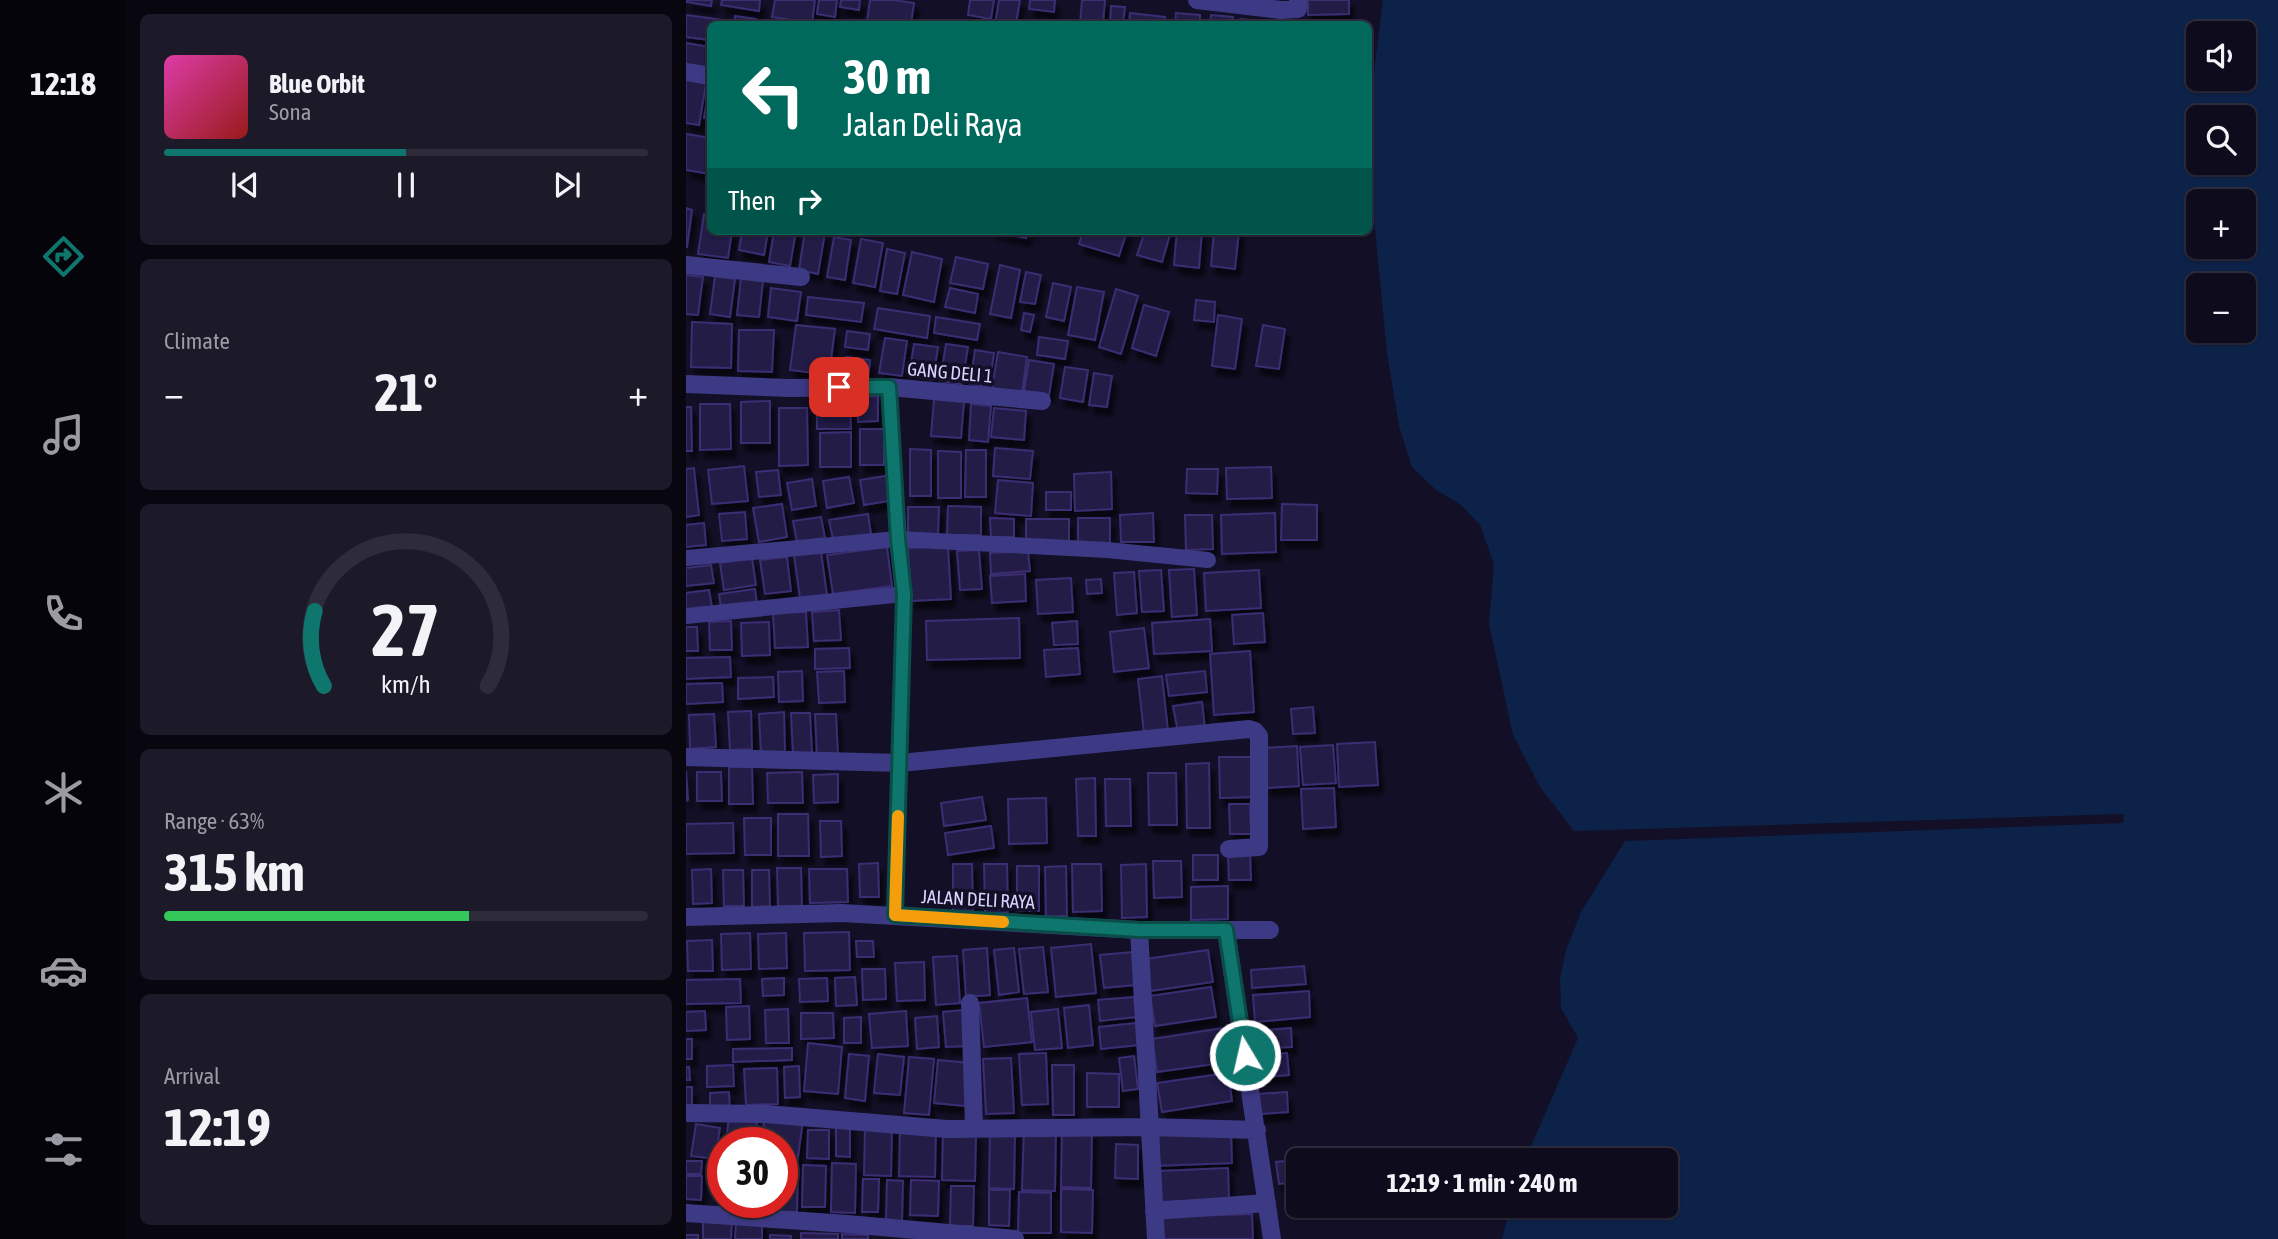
<!DOCTYPE html>
<meta charset="utf-8">
<style>
:root{--surface:#0e0b1c;--page:#1c1929;--text:#f1f3f6;--muted:#9b9ba3;--line:#2e2b3b;--accent:#0f766e}
body{margin:0;font-family:"Asap Condensed",sans-serif;background:var(--page);color:var(--text);height:100vh;display:flex;flex-direction:column;font-size:26px;white-space:nowrap}
*{box-sizing:border-box;margin:0}
p{font-size:23px;color:var(--muted)}
.icon{flex:none;width:38px;height:38px;fill:none;stroke:currentColor;stroke-width:2;stroke-linecap:round;stroke-linejoin:round}
.map{position:relative;flex:1;overflow:hidden}
.side{display:flex;flex-direction:column;gap:14px;padding:14px;background:#08060f;width:560px}
.side>*{flex:none}
.top-card{position:absolute;left:21px;top:21px;width:665px;height:214px;border-radius:10px;box-shadow:0 2px 5px #0004,0 0 0 2px var(--line);background:#00695c;color:#fff;overflow:hidden}
.tools{position:absolute;left:1500px;top:21px;display:grid;gap:14px}
.tools a{display:grid;place-items:center;width:70px;height:70px;border-radius:10px;background:var(--surface);box-shadow:0 2px 5px #0004,0 0 0 2px var(--line);font-size:35px}
.speed{position:absolute;left:21px;top:1127px;display:flex;gap:14px;font-size:35px;font-weight:700;text-align:center}
.speed>*{display:grid;place-content:center;width:91px;height:91px;border-radius:50%;background:var(--surface);box-shadow:0 2px 5px #0004,0 0 0 2px var(--line);line-height:1}
.speed .limit{border:10px solid #d22;background:#fff;color:#111}
.pin{position:absolute;display:grid;place-items:center;width:60px;height:60px;color:#fff;margin:-30px;border-radius:14px;box-shadow:0 4px 10px #0006}
.me{position:absolute;width:77px;margin:-38px;rotate:351deg;stroke-linejoin:round;filter:drop-shadow(0 0 5px #0008)}
.turn{display:flex;align-items:center;gap:24px;height:147px;padding:0 21px;font-size:32px}
.turn .icon{width:91px;height:91px;stroke-width:2.5}
.turn b{display:block;font-size:49px;line-height:60px}
.then{display:flex;align-items:center;height:66px;padding:0 21px;background:#0003;gap:14px;font-size:26px}
.big{font-size:52px;font-weight:700;line-height:1.1}
.side .card{flex:1;display:flex;flex-direction:column;justify-content:center;gap:10px;min-width:0;padding:0 24px;border-radius:10px;background:var(--page)}
.side .dial{align-items:center;gap:0}
.dial svg{height:182px;overflow:visible;fill:none;stroke:var(--line);stroke-width:7;stroke-linecap:round;text-anchor:middle}
.dial text{fill:var(--text);stroke:none}
.song{display:flex;align-items:center;gap:21px}
.cover{width:84px;height:84px;border-radius:10px;background:linear-gradient(135deg,hsl(320 70% 55%),hsl(0 70% 35%))}
.played{height:7px;border-radius:4px;background:linear-gradient(90deg,var(--accent) 50%,var(--line) 50%)}
.keys{display:flex;justify-content:space-around;direction:ltr}
.heat{display:flex;justify-content:space-between;align-items:center;font-size:38px;direction:ltr}
.charge{height:10px;border-radius:5px;background:linear-gradient(90deg,#34c759 63%,var(--line) 0)}
.trip{position:absolute;left:600px;top:1148px;width:392px;height:70px;border-radius:10px;background:var(--surface);box-shadow:0 2px 5px #0004,0 0 0 2px var(--line);font-weight:700;line-height:70px;text-align:center}
main{display:flex;flex:1;min-height:0}
.menu{display:flex;flex-direction:column;width:126px;justify-content:space-around;align-items:center;background:#06040b;color:var(--muted)}
.menu .icon{width:49px;height:49px}
.menu .selected{color:var(--accent)}
.menu b{font-size:32px;color:var(--text)}
.map>svg:first-child{display:block}
.water{fill:#0c2248;fill-rule:evenodd}
.building{fill:#241b47;stroke:#3b2d73;stroke-width:2;filter:url(#shadow)}
.lines{fill:none;stroke-linecap:round;stroke-linejoin:round}
.lane{stroke:#3d3a85;stroke-width:16}
.street{stroke:#3d3a85;stroke-width:18}
.route-casing{stroke:#0a4d48;stroke-width:18}
.route{stroke:#0f766e;stroke-width:12}
.slow{stroke:#f59e0b;stroke-width:12}
.labels{text-anchor:middle;dominant-baseline:central;stroke-width:7;stroke-linejoin:round;paint-order:stroke}
.street-label{font-size:19px;fill:#d9d4ff;stroke:#130f26}
</style>
<main>
<nav class="menu">
<b>12:18</b>
<svg class="icon selected" aria-label="directions" viewBox="0 0 24 24"><path d="M12 3l9 9-9 9-9-9zM9 14v-3h6M13 9l2 2-2 2"/></svg>
<svg class="icon" aria-label="music" viewBox="0 0 24 24"><path d="M9 18V5l10-2v13"/><circle cx="6" cy="18" r="3"/><circle cx="16" cy="16" r="3"/></svg>
<svg class="icon" aria-label="phone" viewBox="0 0 24 24"><path d="M5 4h4l2 5-3 2q2 4 5 5l2-3 5 2v4C11 20 4 13 5 4z"/></svg>
<svg class="icon" aria-label="climate" viewBox="0 0 24 24"><path d="M12 3v18M4 7l16 10M4 17L20 7"/></svg>
<svg class="icon" aria-label="car" viewBox="0 0 24 24"><path d="M5 17H2v-5l4-1 3-4h7l3 4 3 1v5h-3M9 17h6M6 11h13"/><circle cx="7" cy="17" r="2"/><circle cx="17" cy="17" r="2"/></svg>
<svg class="icon" aria-label="filters" viewBox="0 0 24 24"><path d="M4 7h16M4 17h16"/><circle cx="9" cy="7" r="2"/><circle cx="15" cy="17" r="2"/></svg>
</nav>
<section class="side">
<div class="card">
<div class="song"><i class="cover"></i><div><b>Blue Orbit</b><p>Sona</p></div></div>
<div class="played"></div>
<div class="keys"><svg class="icon" aria-label="previous" viewBox="0 0 24 24"><path d="M18 5L8 12l10 7zM5 5v14"/></svg><svg class="icon" aria-label="pause" viewBox="0 0 24 24"><path d="M8 5v14M16 5v14"/></svg><svg class="icon" aria-label="next" viewBox="0 0 24 24"><path d="M6 5l10 7-10 7zM19 5v14"/></svg></div>
</div>
<div class="card"><p>Climate</p>
<div class="heat"><a>−</a><b class="big">21°</b><a>+</a></div>
</div>
<div class="card dial"><svg viewBox="0 0 100 80">
<path d="M14 69A42 42 0 1 1 86 69"/>
<path d="M14 69A42 42 0 0 1 10 36" stroke="#0f766e"/>
<text x="50" y="56" font-size="32" font-weight="700">27</text>
<text x="50" y="72" font-size="11">km/h</text>
</svg></div>
<div class="card"><p>Range · 63%</p><b class="big">315 km</b><div class="charge"></div></div>
<div class="card"><p>Arrival</p><b class="big">12:19</b></div>
</section>
<div class="map">
<svg width="1592" height="1239" viewBox="0 0 1592 1239">
<defs>
<filter id="shadow"><feDropShadow dx="4.5" dy="8" stdDeviation="2" flood-color="#0009"/></filter>
</defs>
<rect width="100%" height="100%" fill="#130f26"/>
<path class="water" d="M697,0H1592V1239H816L824,1206H980V1160H839L892,1038L875,1008L874,978L880,950L895,912L939,841L1437,823L1438,814L888,831L854,787L827,735L803,624L808,564L794,525L774,504L750,490L726,467L713,426L701,353L687,208V79ZM1512,33H1558V79H1512ZM1512,117H1558V163H1512ZM1512,201H1558V247H1512ZM1512,285H1558V331H1512Z"/>
<path class="building" d="M0,0H26L25,6L0,2Z
M36,0H74L73,11L35,5Z
M89,0H129L126,23L86,17Z
M133,0H151L149,17L131,14Z
M155,0H174L173,10L154,7Z
M184,0H208L228,3L225,24L181,22Z
M284,0H308L305,19L282,15Z
M313,0H334L330,24H309Z
M344,0H369L368,12L343,9Z
M396,0H419L417,24H394Z
M622,0H663V14L622,15Z
M425,6L439,7L437,24H424Z
M444,13L479,17L478,24H443Z
M490,13L514,15V24H489Z
M0,15L38,20L37,24H24V40L0,37Z
M525,15L547,17L546,24H524Z
M49,16L70,19L69,24H48Z
M554,19L576,21V24H553Z
M342,20L371,24H341Z
M0,43L24,47V71L0,67Z
M0,75L21,78L13,125L0,123Z
M24,80V119L18,118Z
M0,134L24,138V174L0,170Z
M0,208L6,210L1,247H0Z
M18,214L24,215V231H46L42,258L12,254Z
M56,231H82L78,255L53,250Z
M88,231H110L104,266L83,262Z
M119,231L139,233L132,274L113,270Z
M306,231H342L340,238Z
M397,231H441L433,256L393,244Z
M459,231H485L476,262L451,255Z
M491,231H516L513,268L488,265Z
M528,231H553L549,269L525,266Z
M148,237L165,240L159,280L141,277Z
M175,239L197,243L189,287L167,283Z
M201,249L219,253L211,294L194,291Z
M226,252L256,259L248,302L217,295Z
M270,257L302,264L297,289L264,283Z
M314,265L334,270L325,318L304,314Z
M340,272L355,275L349,304L334,302Z
M0,275L17,277L12,315L0,314Z
M29,276L49,279L44,317L24,314Z
M55,278L77,281L73,317L51,315Z
M367,283L385,287L378,321L360,317Z
M391,287L418,292L409,340L382,335Z
M85,288L115,292L111,321L82,317Z
M264,288L292,294L289,313L259,307Z
M430,289L452,296L435,354L413,347Z
M122,297L178,303L175,322L120,315Z
M510,300L529,302L528,322L508,320Z
M458,305L483,312L470,356L446,348Z
M192,308L244,316L241,338L188,329Z
M338,313L348,315L344,332L335,330Z
M532,315L556,319L549,369L526,366Z
M250,317L294,324L291,340L248,333Z
M6,322L46,324L45,368L5,367Z
M110,325L149,329L143,375L104,370Z
M577,325L599,329L593,369L570,366Z
M53,330H88L86,372L52,371Z
M161,331L184,334L182,350L159,347Z
M353,337L382,341L379,359L351,355Z
M199,338L221,341L216,376L193,373Z
M228,344L252,347L247,380L223,376Z
M260,344L282,347L276,384L254,381Z
M289,350L308,353L303,387L284,384Z
M312,352L341,357L336,393L306,388Z
M160,357L184,360L182,380L157,377Z
M343,360L368,364L363,395L338,391Z
M379,367L402,370L397,402L374,398Z
M408,373L426,376L421,407L403,405Z
M172,396H192V421L172,422Z
M248,399L278,402L275,438L245,436Z
M131,400H164L165,429H131Z
M84,401V443H55V402Z
M14,404H44L45,449L14,450Z
M285,404L305,406L302,442L283,440Z
M0,407H5L6,451H0Z
M93,408H121L122,465L93,466Z
M308,408L340,411L338,440L305,437Z
M174,429H198V465H174Z
M165,432V467H134V433Z
M309,448L347,451L344,479L307,476Z
M224,449L245,450V496H224Z
M280,450H300V497H279Z
M252,451L275,452V498H252Z
M58,466L62,501L26,504L22,470Z
M585,467L586,498L541,499L540,468Z
M8,468L13,515L0,517V469Z
M501,469H532L531,494L500,493Z
M92,470L95,495L73,497L70,472Z
M425,472L426,509L389,511L388,474Z
M200,476L203,501L178,505L174,480Z
M163,477L168,503L141,508L137,481Z
M126,479L130,506L106,510L101,483Z
M312,480L347,483L345,516L309,513Z
M360,492H385V510H360Z
M96,504L101,537L73,542L67,508Z
M596,504L631,505V540H595Z
M262,506L295,507V535H261Z
M222,507H253L252,534H222Z
M59,512L61,539L36,541L33,514Z
M467,513L468,542H435L434,515Z
M589,513L590,552L536,554L535,515Z
M182,514L185,534L147,539L143,520Z
M499,515H526L527,549L500,550Z
M135,517L139,538L111,542L107,521Z
M304,518L328,519V537H305Z
M392,518H424V543H392Z
M340,519H383V542H340Z
M18,523L20,545L0,547V525Z
M262,546L265,599L225,601L222,548Z
M201,547L206,586L147,594L141,555Z
M293,550L296,589L274,590L271,551Z
M342,551L344,571L305,574L304,553Z
M135,552L141,595L114,598L108,555Z
M101,557L105,591L79,594L74,560Z
M66,558L70,585L38,590L34,563Z
M25,565L28,583L0,586V568Z
M508,569L511,615L486,617L483,570Z
M475,570L478,611L456,612L453,571Z
M573,570L575,608L520,611L518,573Z
M448,572L451,613L431,615L428,573Z
M339,574L340,601L306,603L304,576Z
M385,578L387,612L352,614L350,580Z
M415,579L416,593L401,594L400,580Z
M69,589L71,604L35,608L33,594Z
M23,590L26,607L0,610V593Z
M153,610L155,640L128,641L126,612Z
M120,612L122,647L89,648L87,613Z
M577,613L579,642L548,644L546,615Z
M333,618L334,658L241,660L240,621Z
M524,619L526,651L468,654L466,623Z
M45,621L46,650H24L23,622Z
M391,621L392,644L368,645L366,623Z
M83,622L84,655L56,656L55,623Z
M0,627H11L12,651H0Z
M458,628L463,668L428,672L424,632Z
M163,648L164,668L129,669V649Z
M392,648L394,674L360,677L358,650Z
M564,651L568,712L528,715L524,654Z
M44,657L45,677L0,679V658Z
M116,671L117,701L93,702L92,672Z
M158,671L159,702L133,703L131,672Z
M519,671L521,692L483,696L480,675Z
M476,676L482,731L458,733L452,679Z
M87,677L88,697L52,699V678Z
M36,683L37,702L0,704V684Z
M516,702L519,729L492,732L487,706Z
M627,707L629,733L607,734L605,709Z
M65,711L66,749L44,750L42,712Z
M98,712L99,753H75L73,714Z
M105,713H124L126,753L107,754Z
M28,714L30,747L4,749L3,715Z
M129,714H150L152,756L131,757Z
M689,742L692,785L653,787L651,744Z
M647,745L650,783L617,785L614,747Z
M611,746L613,786L581,788L578,748Z
M533,757H568L569,797L534,798Z
M523,763L524,828H501L500,764Z
M43,767H66L67,804H43Z
M0,771L2,800L0,801Z
M11,772H35L36,801H11Z
M116,772L117,803H82L81,773Z
M462,773H490L491,825H463Z
M152,774V802L128,803L127,775Z
M409,778L410,836H392L390,779Z
M419,779H444L445,826H420Z
M648,788L650,827L617,829L615,789Z
M296,797L300,820L258,826L255,803Z
M360,798L361,843L323,844L322,799Z
M543,804H564L565,834H544Z
M92,814H122L123,856H92Z
M58,818H85V855H59Z
M134,821H155L156,856L135,857Z
M47,823L48,853L0,854V824Z
M305,826L308,848L262,855L259,833Z
M542,853H564L565,880H543Z
M507,855H532V880H507Z
M467,861H495L496,897L468,898Z
M192,863L193,897H174L173,864Z
M267,864H286L287,911L267,912Z
M298,864H321L322,913H299Z
M386,864H415L416,911L387,912Z
M460,864L461,917L436,918L435,865Z
M331,866H353V911H331Z
M380,866L381,916H360L359,867Z
M91,868H115L116,906H92Z
M25,869L26,903L7,904L6,870Z
M123,869H161L162,902L124,903Z
M37,870H57L58,906H38Z
M66,870H83L84,906L66,907Z
M542,886V919L505,920V887Z
M163,932L164,970L119,971L118,933Z
M64,933L65,969L36,970L35,934Z
M100,933L101,968L73,969L72,934Z
M26,940L27,971H2L1,941Z
M170,941H187L188,957H171Z
M405,944L410,993L370,997L365,948Z
M357,947L362,992L338,994L333,949Z
M301,948L304,995L280,997L277,950Z
M328,948L333,992L313,995L308,950Z
M522,950L527,982L464,991L459,959Z
M446,952L449,985L418,988L414,955Z
M271,956L274,1003L250,1005L247,957Z
M238,962L239,1000L211,1001L209,963Z
M618,966L620,984L566,988L565,970Z
M176,969H199L200,999L177,1000Z
M169,977L171,1005L150,1006L149,978Z
M98,978V995L77,996L76,979Z
M141,978L142,1001L114,1002L113,979Z
M54,979L55,1003L0,1004V980Z
M525,987L530,1017L469,1026L464,996Z
M623,991L624,1017L569,1022L567,995Z
M448,997L450,1017L414,1021L412,1000Z
M341,998L346,1042L298,1047L293,1003Z
M403,1005L407,1045L382,1048L378,1008Z
M63,1006L64,1039L41,1040L40,1007Z
M102,1009L103,1043H80L79,1010Z
M372,1009L376,1048L349,1050L345,1012Z
M278,1010L281,1046L260,1047L257,1012Z
M19,1011L20,1030L0,1031V1012Z
M220,1011L222,1046L186,1048L183,1014Z
M115,1013H147L148,1038L115,1039Z
M251,1016L253,1047L231,1049L229,1018Z
M175,1017V1043H158V1018Z
M450,1023L453,1045L415,1049L413,1027Z
M538,1028L543,1062L471,1072L466,1039Z
M605,1028L606,1047L582,1048L580,1030Z
M0,1039H6V1059H0Z
M122,1043L156,1047L152,1094L118,1091Z
M106,1048V1060L47,1062V1049Z
M360,1053L362,1104L336,1105L333,1054Z
M601,1053L603,1075L579,1077L577,1055Z
M163,1054L183,1056L179,1101L159,1098Z
M192,1054L218,1057L214,1095L188,1093Z
M448,1056L452,1089L437,1091L433,1058Z
M223,1057L248,1059L243,1115L218,1113Z
M325,1058L328,1113L300,1114L297,1059Z
M252,1060L284,1063L279,1106L248,1103Z
M47,1065L48,1086L21,1087V1066Z
M366,1065H388V1115H367Z
M113,1066L114,1097L99,1098L98,1067Z
M0,1067H3L4,1080H0Z
M91,1068L92,1104L60,1105L58,1069Z
M401,1073L433,1074V1107H401Z
M542,1073L546,1101L476,1112L471,1083Z
M0,1087H6V1110H0Z
M43,1092L44,1113H24V1093Z
M601,1092L602,1112L575,1114L573,1094Z
M79,1115L117,1120L111,1164L96,1162V1143H75Z
M43,1116L71,1120L68,1143H40Z
M150,1123H164V1157L150,1156Z
M10,1124L34,1128L29,1159L5,1156Z
M179,1126L206,1127L205,1176L178,1175Z
M214,1129H250L249,1177L213,1176Z
M304,1129L329,1130L328,1189L303,1188Z
M338,1129L370,1130L369,1191L336,1190Z
M122,1130H143V1159L121,1158Z
M376,1130L406,1131L405,1188L375,1187Z
M545,1130L546,1163L469,1166L468,1132Z
M257,1133L290,1134L289,1181L256,1180Z
M430,1144L452,1145V1179L429,1178Z
M642,1156V1160H612V1182L593,1184L590,1162Z
M0,1161H16L15,1174H0Z
M146,1163L170,1164L169,1213L145,1212Z
M96,1164H112L111,1212H89L90,1202H96Z
M117,1165L140,1166L139,1207H116Z
M37,1166V1197H33Z
M542,1168L543,1199L475,1202L474,1171Z
M0,1176H16L15,1200L0,1199Z
M177,1179H193L192,1212H176Z
M201,1180L217,1181L216,1221H200Z
M225,1180L253,1181L252,1216L224,1215Z
M265,1186H288L287,1226H264Z
M375,1189L407,1190L406,1233L375,1232Z
M303,1190H324L323,1226L303,1225Z
M333,1192L365,1193V1233H332Z
M730,1206H761V1209L730,1210Z
M566,1214L567,1239H476L475,1217Z
M17,1219H46L45,1239H17Z
M50,1222H76V1239H49Z
M115,1233L152,1234V1239H115Z
M156,1234L182,1235V1239H156Z
M0,1235H12V1239H0Z
M84,1235L105,1236V1239H84Z"/>
<g class="lines">
<path class="lane" d="M203,387L212,539L218,594L209,915
M0,558L212,539L421,550L522,560
M0,616L218,594"/>
<path class="street" d="M511,0L595,10L612,9V0
M0,72L24,76
M0,265L115,277
M0,384L103,388L203,387L356,401
M0,757L214,763L563,729L569,731L573,736V847L543,849
M0,917L156,913L453,930H584
M453,930L470,1239
M540,930L586,1239
M284,1003L288,1127
M0,1113L80,1114L261,1129L464,1127L571,1130
M468,1211L581,1203
M0,1213L162,1224L329,1239"/>
</g>
<g class="lines">
<defs>
<path id="route" d="M153,387H203L212,539L218,594L209,915L453,930H540L559,1055"/>
</defs>
<use href="#route" class="route-casing"/>
<use href="#route" class="route"/>
<path class="slow" d="M212,816L209,915L317,922"/>
</g>
<g class="labels">
<g class="street-label">
<text transform="translate(264 372) rotate(5)">GANG DELI 1</text>
<text transform="translate(292 899) rotate(3)">JALAN DELI RAYA</text>
</g>
</g>
</svg>
<div class="tools">
<a><svg class="icon" aria-label="sound" viewBox="0 0 24 24"><path d="M4 9h4l5-4v14l-5-4H4zM17 9q2 3 0 6"/></svg></a>
<a><svg class="icon" aria-label="search" viewBox="0 0 24 24"><circle cx="10" cy="10" r="6"/><path d="M15 15l6 6"/></svg></a>
<a>+</a>
<a>−</a>
</div>
<div class="speed"><div class="limit">30</div></div>
<div class="pin" style="left:153px;top:387px;background:#d93025"><svg class="icon" aria-label="arrive" viewBox="0 0 24 24"><path d="M6 21V4h12l-3 4 3 4H6"/></svg></div>
<svg class="me" style="left:559px;top:1055px" viewBox="-20 -20 40 40"><circle r="17" fill="#0f766e" stroke="#fff" stroke-width="3"/><path d="M0-11L8 9 0 5-8 9z" fill="#fff"/></svg>
<div class="trip">12:19 · 1 min · 240 m</div>
<div class="top-card">
<div class="turn"><svg class="icon" aria-label="left" viewBox="0 0 24 24"><path d="M17 20v-9H6M10 6l-5 5 5 5"/></svg><div><b>30 m</b>Jalan Deli Raya</div></div>
<div class="then">Then<svg class="icon" aria-label="right" viewBox="0 0 24 24"><path d="M7 20v-9h11M14 6l5 5-5 5"/></svg></div>
</div>
</div>
</main>
